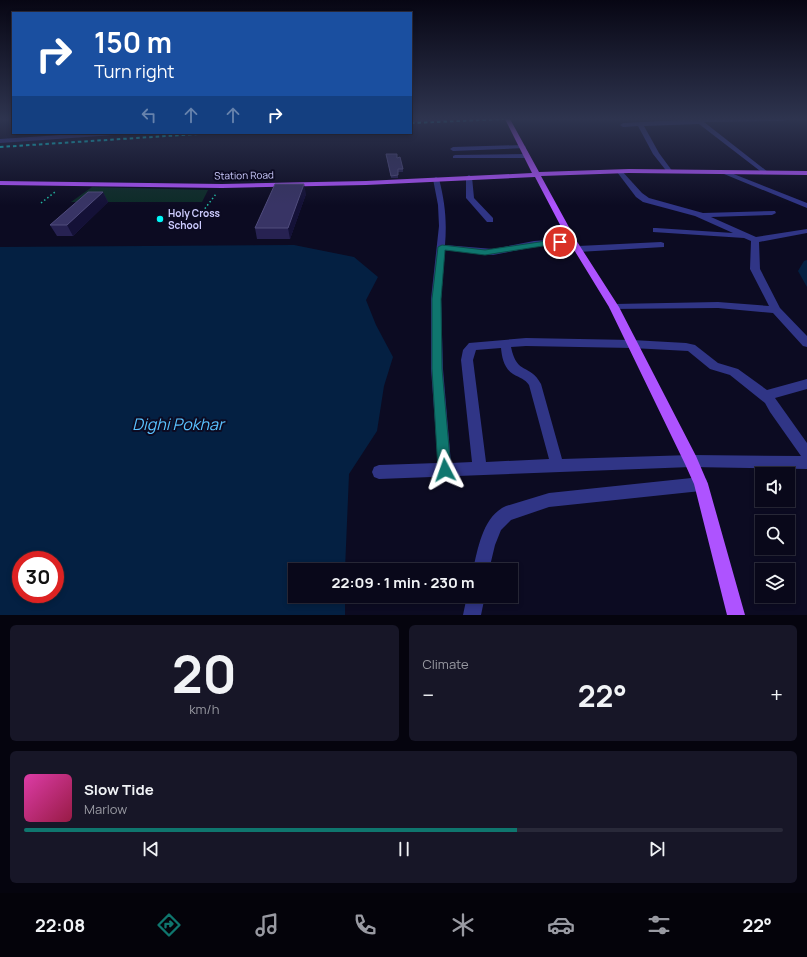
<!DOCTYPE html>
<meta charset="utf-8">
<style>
:root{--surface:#09081a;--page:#171627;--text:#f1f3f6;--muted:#999aa2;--line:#292939;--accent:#0f766e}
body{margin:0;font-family:Manrope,sans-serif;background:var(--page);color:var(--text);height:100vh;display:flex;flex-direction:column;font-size:15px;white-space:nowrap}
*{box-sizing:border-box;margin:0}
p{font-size:13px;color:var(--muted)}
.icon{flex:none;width:22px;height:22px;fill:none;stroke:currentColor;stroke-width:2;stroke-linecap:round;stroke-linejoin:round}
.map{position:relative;height:615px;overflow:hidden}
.drawer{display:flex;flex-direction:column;gap:10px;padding:10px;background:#05040e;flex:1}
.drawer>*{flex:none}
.hud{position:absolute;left:12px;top:12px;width:400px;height:122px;border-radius:0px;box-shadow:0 2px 6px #0003,0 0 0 1px var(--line);background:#1a4fa0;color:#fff;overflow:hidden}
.tools{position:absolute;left:755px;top:467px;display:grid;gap:8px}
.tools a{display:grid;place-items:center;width:40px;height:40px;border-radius:0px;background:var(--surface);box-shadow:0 2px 6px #0003,0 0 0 1px var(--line);font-size:20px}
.speed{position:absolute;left:12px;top:551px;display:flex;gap:8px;font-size:20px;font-weight:700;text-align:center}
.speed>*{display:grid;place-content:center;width:52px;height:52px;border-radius:50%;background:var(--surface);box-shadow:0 2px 6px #0003,0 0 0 1px var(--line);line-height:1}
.speed .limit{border:6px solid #d22;background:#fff;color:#111}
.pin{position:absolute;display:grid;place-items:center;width:34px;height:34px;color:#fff;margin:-17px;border:2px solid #fff;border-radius:50%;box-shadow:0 1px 4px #0007}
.me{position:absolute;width:44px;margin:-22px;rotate:356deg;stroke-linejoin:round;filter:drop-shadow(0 0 3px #0008)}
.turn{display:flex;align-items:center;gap:14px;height:84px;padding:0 16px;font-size:18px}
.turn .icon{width:52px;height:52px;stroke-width:2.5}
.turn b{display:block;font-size:28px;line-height:34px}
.lanes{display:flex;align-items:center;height:38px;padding:0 16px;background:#0003;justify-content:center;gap:20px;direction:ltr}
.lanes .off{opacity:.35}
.big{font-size:30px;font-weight:700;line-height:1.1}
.drawer .card{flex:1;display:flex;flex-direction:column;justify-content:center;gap:6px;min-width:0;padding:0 14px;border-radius:6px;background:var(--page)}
.drawer .dial{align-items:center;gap:0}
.dial b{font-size:52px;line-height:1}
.song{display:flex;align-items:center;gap:12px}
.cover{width:48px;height:48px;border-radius:6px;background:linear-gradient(135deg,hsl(320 70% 55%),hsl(340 70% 35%))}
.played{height:4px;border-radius:2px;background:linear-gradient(90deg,var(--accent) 65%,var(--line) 65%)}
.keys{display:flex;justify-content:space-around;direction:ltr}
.heat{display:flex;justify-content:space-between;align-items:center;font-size:22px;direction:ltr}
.drawer .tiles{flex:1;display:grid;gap:10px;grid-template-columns:1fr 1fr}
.card:last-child{grid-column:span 2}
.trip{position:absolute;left:288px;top:563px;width:230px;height:40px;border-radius:0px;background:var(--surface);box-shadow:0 2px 6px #0003,0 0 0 1px var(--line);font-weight:700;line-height:40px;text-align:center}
.menu{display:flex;height:64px;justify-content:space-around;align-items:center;background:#04030a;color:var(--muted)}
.menu .icon{width:28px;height:28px}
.menu .on{color:var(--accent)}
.menu b{font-size:18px;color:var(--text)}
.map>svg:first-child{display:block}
.green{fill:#0d2c28}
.water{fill:#042042;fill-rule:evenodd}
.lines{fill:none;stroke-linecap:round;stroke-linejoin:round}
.path{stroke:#20bea6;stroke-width:1.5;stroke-dasharray:1.5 2.5;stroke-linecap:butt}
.minor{fill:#303586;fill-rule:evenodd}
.major{fill:#ae53ff;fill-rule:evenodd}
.rail{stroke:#00f6f7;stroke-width:2;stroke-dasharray:3.5 3;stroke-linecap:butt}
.wall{fill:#272252}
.shaded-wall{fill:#141137}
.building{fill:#383465;stroke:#504c7d}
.route{fill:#0f766e;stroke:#0a4d48}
.poi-dot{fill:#00f6f7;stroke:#0c0b22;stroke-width:1.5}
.labels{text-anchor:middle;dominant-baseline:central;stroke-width:4;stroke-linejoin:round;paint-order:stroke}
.far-street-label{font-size:10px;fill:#cdccff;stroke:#0c0b22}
.far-poi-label{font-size:10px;font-weight:bold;fill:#cdccff;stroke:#0c0b22;text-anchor:start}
.near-water-label{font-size:16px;font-style:italic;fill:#5ac2ff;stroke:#0c0b22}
</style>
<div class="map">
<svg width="807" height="615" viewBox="0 0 807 615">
<rect width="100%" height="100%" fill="#0c0b22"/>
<path class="green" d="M92,187L208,190L202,202H71Z"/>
<path class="water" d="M294,245L354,257L378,277L366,300L376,325L393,357L384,386L377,431L349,474L345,570H295V596H345V615H0V247ZM21,560H55V594H21Z
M807,260V287L798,271L804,261Z"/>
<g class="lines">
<path class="path" d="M41,203L55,192
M200,215L216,194"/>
<path class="minor" d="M411,119H448L445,121L411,122Z
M699,119H786L784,121L704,122L768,172V174H764L699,124L644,126L659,153L673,172L668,173L653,154L638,126L623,127L620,125L623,123Z
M90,133H117L114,135L0,143V139Z
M523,145L526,147L525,148L453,151L450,149L453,147Z
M455,155L527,154L530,156L527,158H453V156Z
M617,170H621L642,193L649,198L703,213L775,211L776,213L772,215L711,217L756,237L807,229V233L759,242L760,269L780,308L807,336V347L803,346L773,313L718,308L610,309L609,307L614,304L718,302L769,306L750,269L751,241L744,238L653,232V228H656L733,233L695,216L643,202L636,197L617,172Z
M726,171L807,203V208L724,174V172Z
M469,175L472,177L474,198L493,218V222H487L466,198V177Z
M436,177L439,179C445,202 447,221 445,245L493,249L534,241L572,238L576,240L572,242L534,247L493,255L445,250L441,299L443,369L451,463L472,462L461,360L463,350L469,343L526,338L632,340L686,343L695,345L718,363L738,369L767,390L807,379V389L775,398L807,443V469L691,467L379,479L374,477L372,472L374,467L379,465L438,463L431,369V299L439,226L438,205L433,179ZM526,346L632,348L688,351L710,369L730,375L765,403L770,412L801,456L691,455L562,459L541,384C530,363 517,376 511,347ZM501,348C502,358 504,368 513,374C520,378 525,379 529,385L549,459L486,462L473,360L476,350Z
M661,242L664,243V247L578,252L574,249L578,246Z
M701,477L706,479L708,484L706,489L701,491L549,507L511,520L501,530L495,545L489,570H473C478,548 483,516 506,506L549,493Z
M467,596H485L481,615H463Z"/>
<path class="major" d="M505,119H510L539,172L629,169L807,171V175L629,173L541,176L576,240L619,307L696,456L708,484L745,615H727L694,484L685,464L609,307L568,240L535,177L366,185L222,188L0,185V181L222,184L366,181L532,173Z"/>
<path class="rail" d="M411,123L504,119
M0,147L212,133"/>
</g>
<path class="wall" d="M386,154L403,169V172H398V178H391Z
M103,192L108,202L73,236H57L50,225Z
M306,194L290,239H257L255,228Z"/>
<path class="shaded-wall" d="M304,184L306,194L290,239L288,228Z
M103,192L108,202L73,236L67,225Z"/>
<path class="building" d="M386,154H397V158L400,157L403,169H398V175L391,176Z
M275,184H304L288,228H255Z
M88,192H103L67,225H50Z"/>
<linearGradient id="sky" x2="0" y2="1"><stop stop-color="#070613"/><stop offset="0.58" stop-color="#2e344f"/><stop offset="1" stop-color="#2e344f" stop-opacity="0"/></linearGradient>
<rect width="807" height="205" fill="url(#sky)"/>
<path class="route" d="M560,239L562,240V243L485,255L445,250L441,299L442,369L451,470L449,474L445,476L440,474L438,470L432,369V299L438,247L442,245L485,250Z"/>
<circle class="poi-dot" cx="160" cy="219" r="4"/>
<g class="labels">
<g class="far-street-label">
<text transform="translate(244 175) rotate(-1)">Station Road</text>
</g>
<g class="far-poi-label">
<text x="168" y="213">Holy Cross<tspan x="168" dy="12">School</tspan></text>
</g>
<g class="near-water-label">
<text x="178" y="424">Dighi Pokhar</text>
</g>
</g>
</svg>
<div class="tools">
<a><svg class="icon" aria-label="sound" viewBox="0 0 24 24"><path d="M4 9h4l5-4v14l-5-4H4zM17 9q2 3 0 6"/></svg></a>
<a><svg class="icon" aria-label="search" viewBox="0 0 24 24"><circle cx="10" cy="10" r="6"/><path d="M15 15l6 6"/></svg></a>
<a><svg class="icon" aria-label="layers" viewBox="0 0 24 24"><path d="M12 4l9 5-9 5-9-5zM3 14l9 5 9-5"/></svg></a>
</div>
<div class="speed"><div class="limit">30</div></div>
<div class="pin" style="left:560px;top:242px;background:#d93025"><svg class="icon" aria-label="arrive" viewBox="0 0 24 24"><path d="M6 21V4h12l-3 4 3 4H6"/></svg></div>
<svg class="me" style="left:445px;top:470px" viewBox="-20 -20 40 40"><path d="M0-17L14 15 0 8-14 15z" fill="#0f766e" stroke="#fff" stroke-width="4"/></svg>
<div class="trip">22:09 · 1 min · 230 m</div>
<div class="hud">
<div class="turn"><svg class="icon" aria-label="right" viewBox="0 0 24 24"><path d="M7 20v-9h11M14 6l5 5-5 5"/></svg><div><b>150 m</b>Turn right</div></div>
<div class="lanes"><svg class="icon off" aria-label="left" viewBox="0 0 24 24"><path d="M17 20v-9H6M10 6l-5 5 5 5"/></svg><svg class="icon off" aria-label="ahead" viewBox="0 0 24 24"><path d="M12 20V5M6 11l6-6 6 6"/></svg><svg class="icon off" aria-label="ahead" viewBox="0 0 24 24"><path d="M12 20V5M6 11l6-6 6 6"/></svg><svg class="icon" aria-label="right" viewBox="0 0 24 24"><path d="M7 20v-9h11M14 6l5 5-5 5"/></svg></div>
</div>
</div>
<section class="drawer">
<div class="tiles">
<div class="card dial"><b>20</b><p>km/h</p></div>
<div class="card"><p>Climate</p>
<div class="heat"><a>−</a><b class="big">22°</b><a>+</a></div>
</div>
<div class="card">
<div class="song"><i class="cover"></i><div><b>Slow Tide</b><p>Marlow</p></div></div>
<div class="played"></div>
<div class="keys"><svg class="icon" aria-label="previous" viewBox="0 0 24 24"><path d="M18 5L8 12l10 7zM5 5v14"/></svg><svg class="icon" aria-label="pause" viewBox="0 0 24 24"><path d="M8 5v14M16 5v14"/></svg><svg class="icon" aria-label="next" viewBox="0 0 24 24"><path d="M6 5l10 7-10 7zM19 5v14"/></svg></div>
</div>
</div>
</section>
<nav class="menu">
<b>22:08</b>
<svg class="icon on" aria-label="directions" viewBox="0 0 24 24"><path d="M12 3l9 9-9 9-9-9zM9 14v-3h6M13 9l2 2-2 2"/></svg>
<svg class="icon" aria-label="music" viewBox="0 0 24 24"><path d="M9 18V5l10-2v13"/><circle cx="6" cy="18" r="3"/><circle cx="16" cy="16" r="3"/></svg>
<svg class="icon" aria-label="phone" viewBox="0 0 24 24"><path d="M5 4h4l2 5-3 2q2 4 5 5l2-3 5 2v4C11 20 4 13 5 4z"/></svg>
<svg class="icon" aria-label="climate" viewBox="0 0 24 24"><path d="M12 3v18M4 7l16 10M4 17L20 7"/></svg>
<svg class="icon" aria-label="car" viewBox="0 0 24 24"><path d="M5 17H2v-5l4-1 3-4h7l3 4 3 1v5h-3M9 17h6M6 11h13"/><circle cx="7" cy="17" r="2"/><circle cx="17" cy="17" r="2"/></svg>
<svg class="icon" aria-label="filters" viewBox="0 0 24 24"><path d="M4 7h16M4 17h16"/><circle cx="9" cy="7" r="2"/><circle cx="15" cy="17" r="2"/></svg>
<b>22°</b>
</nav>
